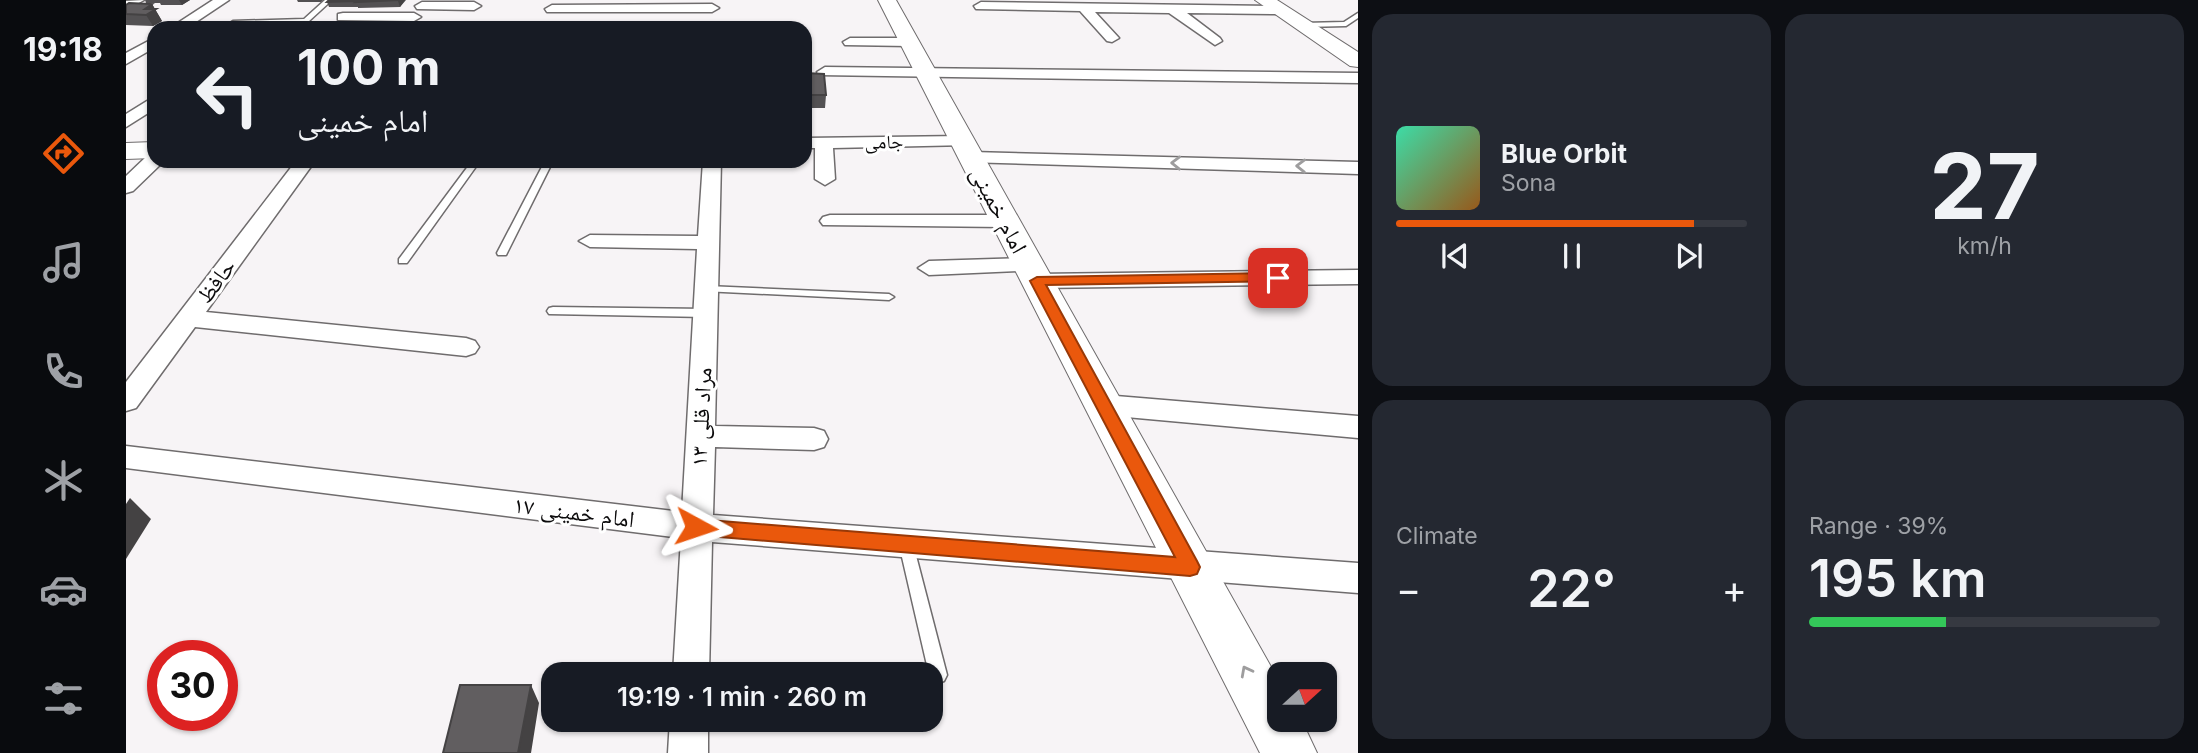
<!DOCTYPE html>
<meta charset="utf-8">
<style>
:root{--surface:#171b24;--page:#242831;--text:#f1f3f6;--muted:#9ea1a6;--line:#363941;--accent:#ea580c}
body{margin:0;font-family:Inter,"Noto Naskh Arabic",sans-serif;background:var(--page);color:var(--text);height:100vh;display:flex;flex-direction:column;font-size:26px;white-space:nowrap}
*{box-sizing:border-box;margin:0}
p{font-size:23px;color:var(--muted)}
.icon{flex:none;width:38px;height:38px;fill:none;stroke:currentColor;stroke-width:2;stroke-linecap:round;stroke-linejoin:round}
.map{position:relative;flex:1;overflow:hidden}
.drawer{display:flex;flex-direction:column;gap:14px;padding:14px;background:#0d0f14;width:840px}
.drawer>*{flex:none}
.top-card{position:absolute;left:21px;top:21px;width:665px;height:147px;border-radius:21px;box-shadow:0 2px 5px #0004;background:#171b24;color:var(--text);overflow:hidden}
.needle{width:46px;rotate:69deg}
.buttons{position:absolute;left:1141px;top:662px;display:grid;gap:14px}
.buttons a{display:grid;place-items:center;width:70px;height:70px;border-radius:14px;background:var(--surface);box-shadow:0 2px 5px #0004;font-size:35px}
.speed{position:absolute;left:21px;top:640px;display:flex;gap:14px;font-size:35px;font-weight:700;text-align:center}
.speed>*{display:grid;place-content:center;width:91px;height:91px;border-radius:50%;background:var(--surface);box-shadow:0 2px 5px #0004;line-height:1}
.speed .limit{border:10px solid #d22;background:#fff;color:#111}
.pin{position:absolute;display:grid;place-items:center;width:60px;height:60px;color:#fff;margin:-30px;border-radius:14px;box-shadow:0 4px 10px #0006}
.me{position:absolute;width:77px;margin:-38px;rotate:95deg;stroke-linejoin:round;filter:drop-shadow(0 0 5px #0008)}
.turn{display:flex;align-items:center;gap:24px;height:147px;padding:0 35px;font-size:32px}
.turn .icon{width:91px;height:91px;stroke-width:2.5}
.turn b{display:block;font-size:49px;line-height:60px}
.big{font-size:52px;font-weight:600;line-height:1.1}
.drawer .widget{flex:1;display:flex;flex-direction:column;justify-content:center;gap:10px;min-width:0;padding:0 24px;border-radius:21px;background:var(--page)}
.drawer .dial{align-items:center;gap:0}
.dial b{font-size:91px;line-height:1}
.song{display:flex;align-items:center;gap:21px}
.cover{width:84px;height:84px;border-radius:10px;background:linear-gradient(135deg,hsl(160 70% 55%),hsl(30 70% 35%))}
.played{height:7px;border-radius:4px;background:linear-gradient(90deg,var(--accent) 85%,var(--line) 85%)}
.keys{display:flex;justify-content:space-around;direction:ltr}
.heat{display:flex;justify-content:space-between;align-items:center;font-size:38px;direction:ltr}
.charge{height:10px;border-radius:5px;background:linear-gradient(90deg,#34c759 39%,var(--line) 0)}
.drawer .tiles{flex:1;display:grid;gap:14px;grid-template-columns:repeat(2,1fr)}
.trip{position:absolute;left:415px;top:662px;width:402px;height:70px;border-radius:21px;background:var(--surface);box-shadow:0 2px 5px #0004;font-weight:600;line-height:70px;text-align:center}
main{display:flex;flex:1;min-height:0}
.menu{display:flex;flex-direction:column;width:126px;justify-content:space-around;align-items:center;background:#090b0e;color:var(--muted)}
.menu .icon{width:49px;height:49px}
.menu .on{color:var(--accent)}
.menu b{font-size:32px;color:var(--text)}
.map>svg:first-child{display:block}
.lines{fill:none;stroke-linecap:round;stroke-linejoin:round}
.lane-casing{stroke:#6f6c6d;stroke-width:3}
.street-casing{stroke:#6f6c6d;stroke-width:3}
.secondary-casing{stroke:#6f6c6d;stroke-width:2}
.lane{fill:#fff;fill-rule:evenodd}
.street{fill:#fff;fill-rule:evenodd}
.secondary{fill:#fff;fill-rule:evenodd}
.wall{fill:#535153}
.shaded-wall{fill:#444243}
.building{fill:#615e60;stroke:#444243;stroke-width:2}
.oneway{stroke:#9e9d9e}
.route{fill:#ea580c;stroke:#983908;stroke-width:2}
.labels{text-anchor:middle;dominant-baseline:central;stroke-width:6;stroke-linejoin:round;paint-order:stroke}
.far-street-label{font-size:19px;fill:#0c0b0c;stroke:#fff}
.street-label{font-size:23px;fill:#0c0b0c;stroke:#fff}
</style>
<main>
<nav class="menu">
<b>19:18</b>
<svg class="icon on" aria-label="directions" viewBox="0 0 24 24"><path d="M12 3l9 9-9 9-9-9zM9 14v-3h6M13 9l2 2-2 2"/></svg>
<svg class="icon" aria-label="music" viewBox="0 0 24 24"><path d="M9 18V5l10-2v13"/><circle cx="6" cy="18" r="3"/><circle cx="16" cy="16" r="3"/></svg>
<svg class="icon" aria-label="phone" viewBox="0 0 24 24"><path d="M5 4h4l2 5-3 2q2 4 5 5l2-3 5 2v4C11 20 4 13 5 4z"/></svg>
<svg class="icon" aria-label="climate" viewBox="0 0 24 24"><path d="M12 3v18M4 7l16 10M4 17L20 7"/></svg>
<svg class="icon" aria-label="car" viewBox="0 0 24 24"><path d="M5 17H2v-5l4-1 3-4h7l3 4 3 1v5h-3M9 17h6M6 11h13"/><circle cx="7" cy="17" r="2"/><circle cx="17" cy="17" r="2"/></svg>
<svg class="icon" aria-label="filters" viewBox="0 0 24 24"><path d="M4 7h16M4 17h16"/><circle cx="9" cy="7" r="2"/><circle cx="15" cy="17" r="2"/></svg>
</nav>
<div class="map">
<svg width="1232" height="753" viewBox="0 0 1232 753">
<rect width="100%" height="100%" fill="#f7f4f6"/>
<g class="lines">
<defs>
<path id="lane" d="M199,0H206L182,22L107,25L104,23L107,21L178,19Z
M1232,13V18L1220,26L1178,27L1175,25L1178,23L1218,22Z
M346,161H354L281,263H273V259Z
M419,161H427L380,255H372L371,253Z
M581,286L763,294L768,297L763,300L577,291L576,289L577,287Z
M427,307L580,309L586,313L580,317L423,314L421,311L423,308Z
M780,538L785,539L787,544L821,675L818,681L812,683L806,681L805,674H803L773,544L775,539Z"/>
<path id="street" d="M18,0L0,10V1Z
M87,0H103L61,28H44Z
M296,2H348L355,6L348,10L291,9L289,6Z
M855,2L1154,6L1161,10L1154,14L1061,13L1094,38L1096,41L1089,45L1043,13L969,12L993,38L986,42L981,41L954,11L850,9L848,6Z
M426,5L586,4L593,8L586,12H421L419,9Z
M217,13H288L295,17L288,21L212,20V14Z
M28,38V48L0,64V53Z
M724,38H783L790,42L783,46L719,45L717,42Z
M699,67L1232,73V83L693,75L691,72Z
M21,101L27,102V110L0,127V114Z
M837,136L846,141L843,145L707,148L709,179L699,185L689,179V148H679V138Z
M846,152L1232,162V174L839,162L837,158L839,154Z
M28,154V161H37L35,164L7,191L0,193V176L21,156Z
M170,161H189L80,312L340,338L349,341L353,347L349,353L340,356L69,327L10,408L0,411V382Z
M577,161H595L589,426L688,428L698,431L702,439L698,447L688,450L589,447L587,515L1232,563V593L586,542L583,674H547L555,538L0,468V446L556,512L571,249L464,247L453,241L464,235L572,236Z
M704,215H879L889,221L879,227L697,225L694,221L697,217Z
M903,258L914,265L911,270L803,275L792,268L803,261Z
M1232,270V284L911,288L903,286L900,281L903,276L911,274Z
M978,395L1232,416V438L978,415L968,412L964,405L968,398Z
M544,719H582V753H542Z"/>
<path id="secondary" d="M752,0H770L1153,681V719H1175L1191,753H1134Z
M1129,0H1151L1232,52V67L1224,66Z
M28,142V158L0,159V143Z"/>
</defs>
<use href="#lane" class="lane-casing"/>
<use href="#street" class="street-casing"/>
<use href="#secondary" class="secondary-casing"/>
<use href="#lane" class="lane"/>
<use href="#street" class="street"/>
<use href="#secondary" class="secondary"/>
</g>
<path class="wall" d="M19,0H64L56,5H35L34,3H20Z
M171,0H197L195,2H172Z
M203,0H280L274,7L232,8V7H203L201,2Z
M26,4L36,21L27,26L0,25V5Z
M679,73L700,95L699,108H679Z"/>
<path class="shaded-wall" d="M53,0H64L56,5Z
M273,0H279L274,7L272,1Z
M26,4L36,21L27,26L20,15L19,9Z
M4,498L25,519L0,559V504Z
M405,685L413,703L405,753H392Z"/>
<path class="building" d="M203,0H231L230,1L201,2Z
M233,0H273L230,2Z
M3,3L26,4L19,9H30L20,15L0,14V5Z
M679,73L698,74L700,95H679Z
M334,685H405L392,753H317Z"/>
<defs><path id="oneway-chevron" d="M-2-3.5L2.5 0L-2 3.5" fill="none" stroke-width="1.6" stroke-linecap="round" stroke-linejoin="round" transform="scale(1.75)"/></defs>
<g class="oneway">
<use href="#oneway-chevron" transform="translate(1050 163) rotate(-179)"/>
<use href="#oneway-chevron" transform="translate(1175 166) rotate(-179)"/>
<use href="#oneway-chevron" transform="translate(1120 671) rotate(-118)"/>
</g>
<path class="route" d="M1152,273L1157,275V281L920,285L1071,561L1074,567L1071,574L1064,576L570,535L564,533L561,527L564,521L570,519L1049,557L904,281L911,277Z"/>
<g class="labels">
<g class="far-street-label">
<text transform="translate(758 142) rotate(-1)">جامی</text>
</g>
<g class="street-label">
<text transform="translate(873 210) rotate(62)">امام خمینی</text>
<text transform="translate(90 281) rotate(-53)">حافظ</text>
<text transform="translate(575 417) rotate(-87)">مراد قلی ۱۳</text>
<text transform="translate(448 512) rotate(7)">امام خمینی ۱۷</text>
</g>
</g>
</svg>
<div class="buttons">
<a><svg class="needle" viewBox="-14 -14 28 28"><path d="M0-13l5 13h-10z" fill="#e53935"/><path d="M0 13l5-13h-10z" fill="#9ea1a6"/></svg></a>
</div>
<div class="speed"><div class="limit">30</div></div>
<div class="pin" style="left:1152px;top:278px;background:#d93025"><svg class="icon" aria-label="arrive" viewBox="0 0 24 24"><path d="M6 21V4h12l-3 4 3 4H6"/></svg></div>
<svg class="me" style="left:570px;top:527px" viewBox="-20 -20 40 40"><path d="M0-17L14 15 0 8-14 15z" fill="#ea580c" stroke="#fff" stroke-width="4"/></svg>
<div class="trip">19:19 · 1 min · 260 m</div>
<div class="top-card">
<div class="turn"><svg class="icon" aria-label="left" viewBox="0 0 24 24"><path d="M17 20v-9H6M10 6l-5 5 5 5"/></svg><div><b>100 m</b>امام خمینی</div></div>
</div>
</div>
<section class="drawer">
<div class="tiles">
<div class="widget">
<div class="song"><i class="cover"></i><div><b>Blue Orbit</b><p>Sona</p></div></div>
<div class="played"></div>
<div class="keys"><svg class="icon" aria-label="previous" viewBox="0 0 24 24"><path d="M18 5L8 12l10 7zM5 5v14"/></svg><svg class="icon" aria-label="pause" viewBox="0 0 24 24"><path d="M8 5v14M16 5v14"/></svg><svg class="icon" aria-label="next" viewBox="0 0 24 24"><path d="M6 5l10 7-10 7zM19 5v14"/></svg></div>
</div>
<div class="widget dial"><b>27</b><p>km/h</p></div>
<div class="widget"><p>Climate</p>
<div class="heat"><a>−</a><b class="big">22°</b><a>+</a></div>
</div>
<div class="widget"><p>Range · 39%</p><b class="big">195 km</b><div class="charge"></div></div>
</div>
</section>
</main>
